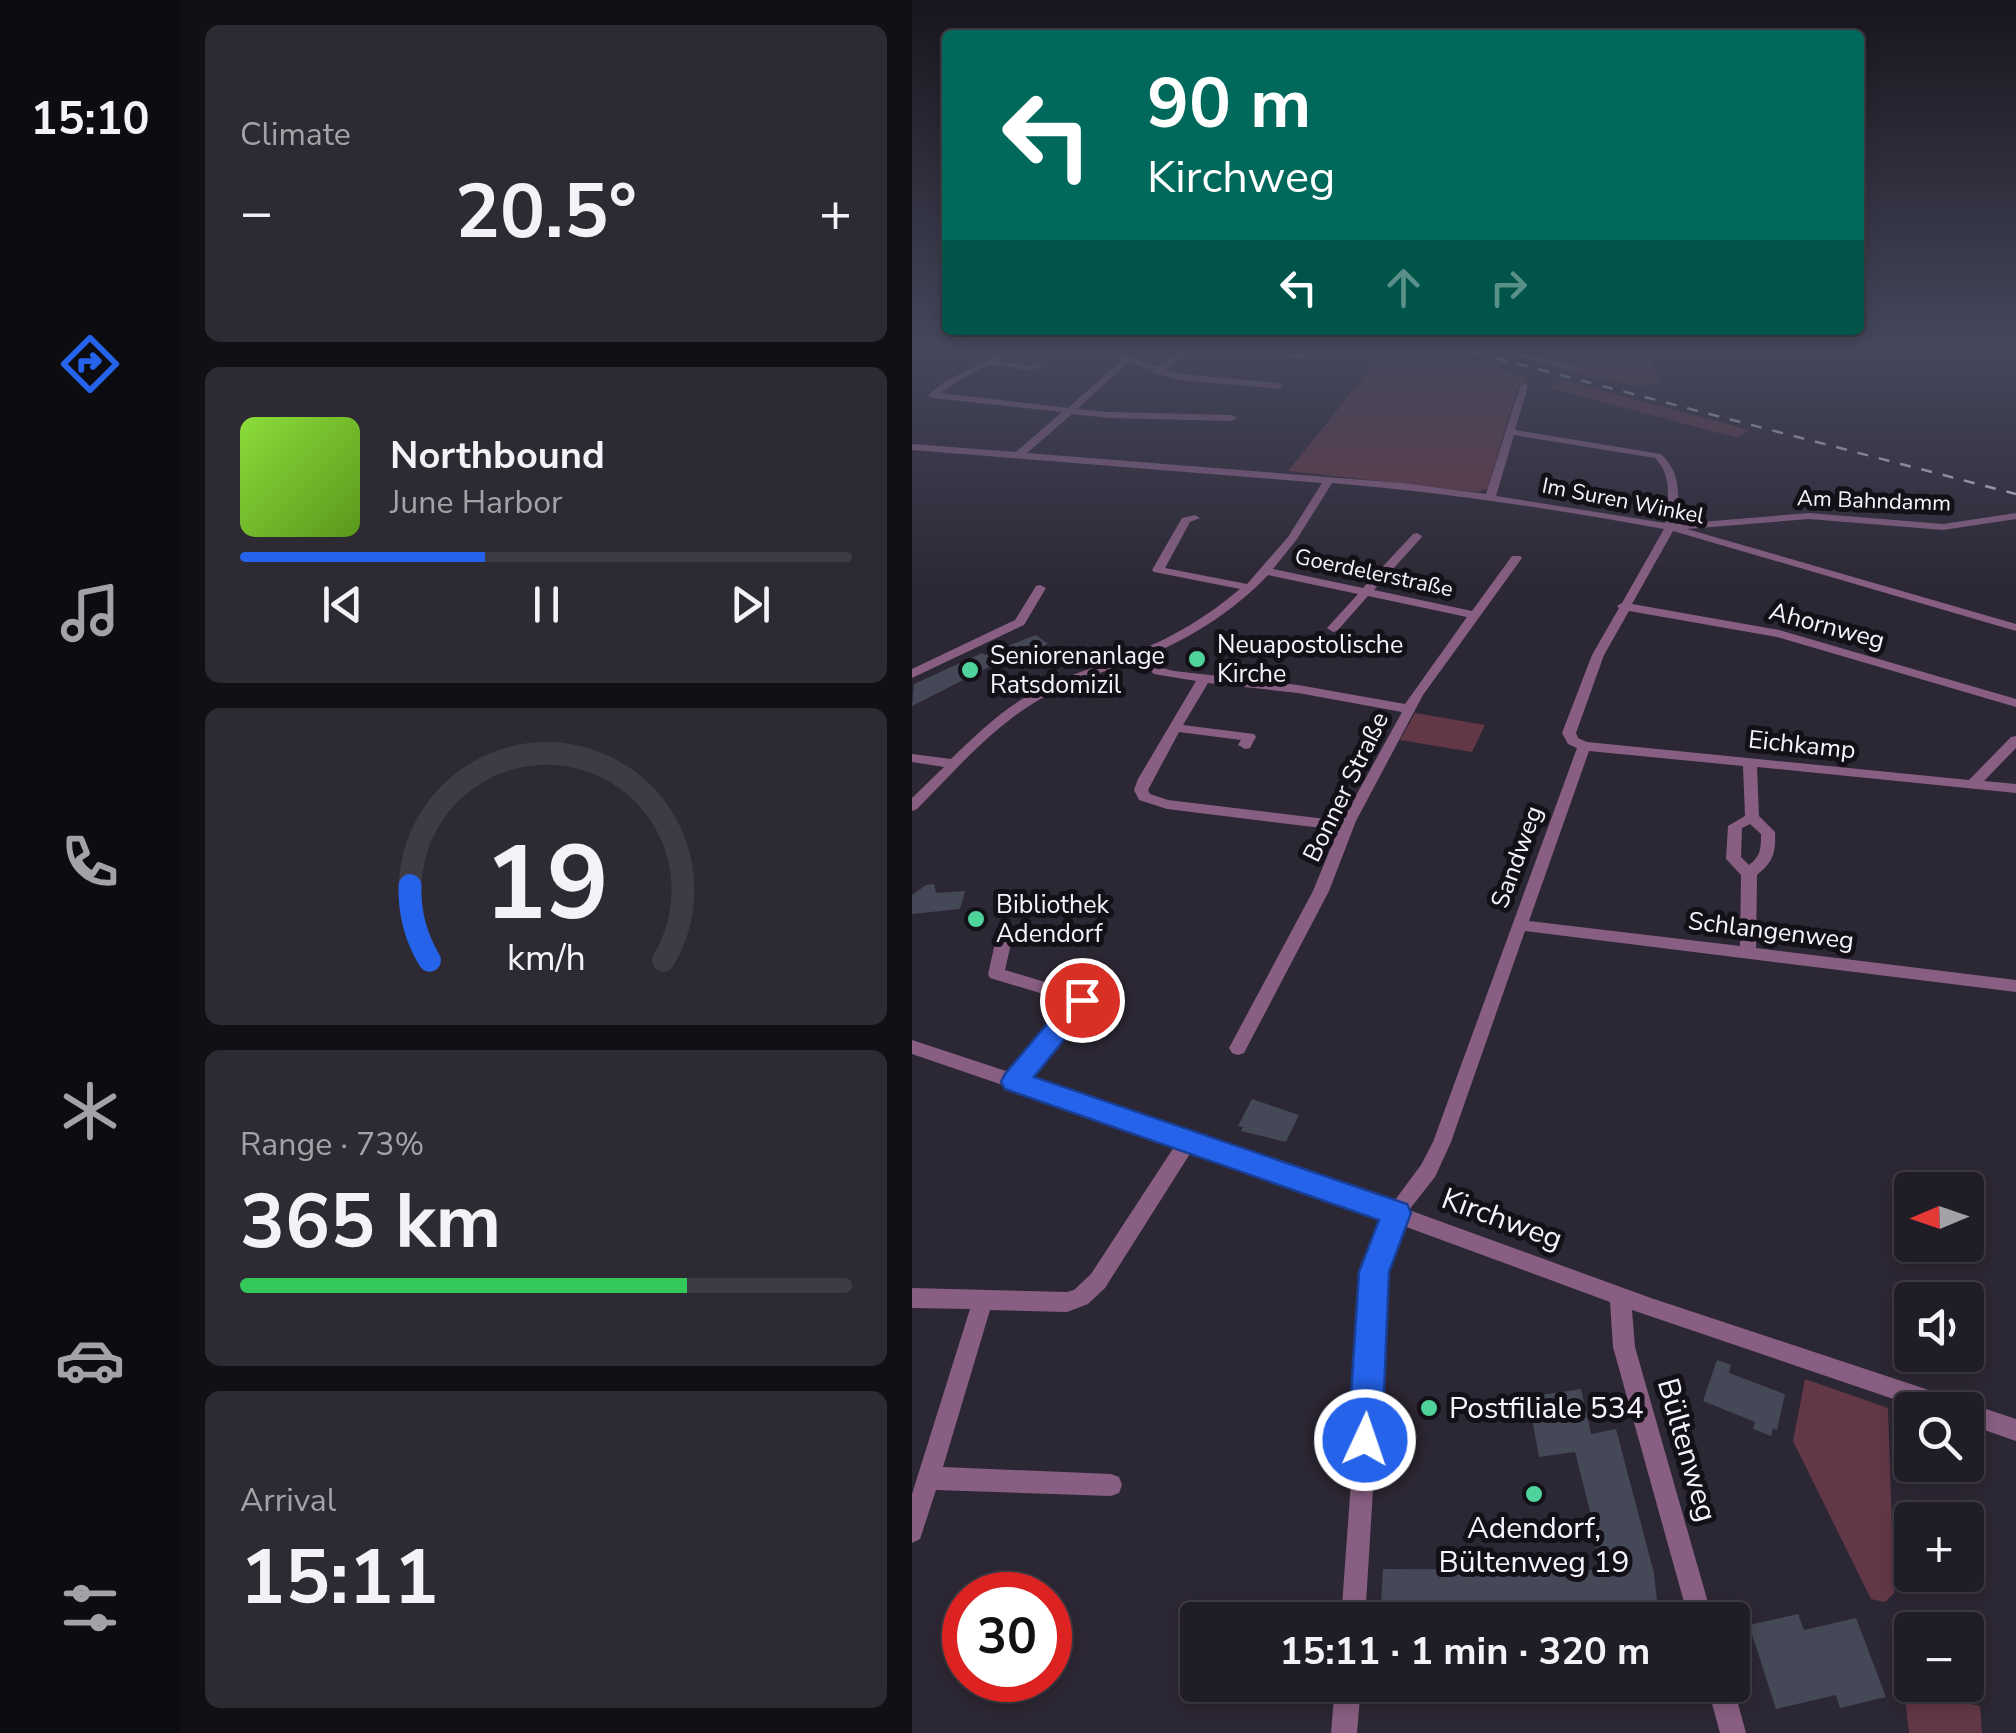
<!DOCTYPE html>
<meta charset="utf-8">
<style>
:root{--surface:#211d27;--page:#2d2a33;--text:#f1f3f6;--muted:#a2a2a7;--line:#3e3b44;--accent:#2563eb}
body{margin:0;font-family:"Nunito Sans",sans-serif;background:var(--page);color:var(--text);height:100vh;display:flex;flex-direction:column;font-size:38px;white-space:nowrap}
*{box-sizing:border-box;margin:0}
p{font-size:32px;color:var(--muted)}
.icon{flex:none;width:55px;height:55px;fill:none;stroke:currentColor;stroke-width:2;stroke-linecap:round;stroke-linejoin:round}
.map{position:relative;flex:1;overflow:hidden}
.side{display:flex;flex-direction:column;gap:25px;padding:25px;background:#121015;width:732px}
.side>*{flex:none}
.guide{position:absolute;left:30px;top:30px;width:922px;height:305px;border-radius:10px;box-shadow:0 5px 15px #0003,0 0 0 2px var(--line);background:#00695c;color:#fff;overflow:hidden}
.needle{width:65px;rotate:268deg}
.tools{position:absolute;left:982px;top:1172px;display:grid;gap:20px}
.tools a{display:grid;place-items:center;width:90px;height:90px;border-radius:10px;background:var(--surface);box-shadow:0 5px 15px #0003,0 0 0 2px var(--line);font-size:50px}
.speed{position:absolute;left:30px;top:1572px;display:flex;gap:20px;font-size:50px;font-weight:700;text-align:center}
.speed>*{display:grid;place-content:center;width:130px;height:130px;border-radius:50%;background:var(--surface);box-shadow:0 5px 15px #0003,0 0 0 2px var(--line);line-height:1}
.speed .limit{border:15px solid #d22;background:#fff;color:#111}
.pin{position:absolute;display:grid;place-items:center;width:85px;height:85px;color:#fff;margin:-42px;border:5px solid #fff;border-radius:50%;box-shadow:0 2px 10px #0007}
.me{position:absolute;width:110px;margin:-55px;rotate:3deg;stroke-linejoin:round;filter:drop-shadow(0 0 8px #0008)}
.turn{display:flex;align-items:center;gap:35px;height:210px;padding:0 40px;font-size:45px}
.turn .icon{width:130px;height:130px;stroke-width:2.5}
.turn b{display:block;font-size:70px;line-height:85px}
.lanes{display:flex;align-items:center;height:95px;padding:0 40px;background:#0003;justify-content:center;gap:50px;direction:ltr}
.lanes .off{opacity:.35}
.big{font-size:75px;font-weight:700;line-height:1.1}
.side .widget{flex:1;display:flex;flex-direction:column;justify-content:center;gap:15px;min-width:0;padding:0 35px;border-radius:15px;background:var(--page)}
.side .dial{align-items:center;gap:0}
.dial svg{height:260px;overflow:visible;fill:none;stroke:var(--line);stroke-width:7;stroke-linecap:round;text-anchor:middle}
.dial text{fill:var(--text);stroke:none}
.song{display:flex;align-items:center;gap:30px}
.cover{width:120px;height:120px;border-radius:15px;background:linear-gradient(135deg,hsl(90 70% 55%),hsl(90 70% 35%))}
.played{height:10px;border-radius:5px;background:linear-gradient(90deg,var(--accent) 40%,var(--line) 40%)}
.keys{display:flex;justify-content:space-around;direction:ltr}
.heat{display:flex;justify-content:space-between;align-items:center;font-size:55px;direction:ltr}
.charge{height:15px;border-radius:8px;background:linear-gradient(90deg,#34c759 73%,var(--line) 0)}
.trip{position:absolute;left:268px;top:1602px;width:570px;height:100px;border-radius:10px;background:var(--surface);box-shadow:0 5px 15px #0003,0 0 0 2px var(--line);font-weight:700;line-height:100px;text-align:center}
main{display:flex;flex:1;min-height:0}
.tab-bar{display:flex;flex-direction:column;width:180px;justify-content:space-around;align-items:center;background:#0d0c10;color:var(--muted)}
.tab-bar .icon{width:70px;height:70px}
.tab-bar .on{color:var(--accent)}
.tab-bar b{font-size:45px;color:var(--text)}
.map>svg:first-child{display:block}
.green{fill:#633846}
.building{fill:#454856}
.lines{fill:none;stroke-linecap:round;stroke-linejoin:round}
.minor{fill:#885f82;fill-rule:evenodd}
.rail{stroke:#d2ced8;stroke-width:2.5;stroke-dasharray:11 11;stroke-linecap:butt}
.route{fill:#2563eb;stroke:#184099;stroke-width:2.5}
.poi-dot{fill:#4ed39a;stroke:#131117;stroke-width:4}
.labels{text-anchor:middle;dominant-baseline:central;stroke-width:10;stroke-linejoin:round;paint-order:stroke}
.far-street-label{font-size:22px;fill:#f7f3fc;stroke:#131117}
.street-label{font-size:25px;fill:#f7f3fc;stroke:#131117}
.poi-label{font-size:25px;fill:#f7f3fc;stroke:#131117;text-anchor:start}
.near-street-label{font-size:30px;fill:#f7f3fc;stroke:#131117}
.near-poi-label{font-size:30px;fill:#f7f3fc;stroke:#131117;text-anchor:start}
</style>
<main>
<nav class="tab-bar">
<b>15:10</b>
<svg class="icon on" aria-label="directions" viewBox="0 0 24 24"><path d="M12 3l9 9-9 9-9-9zM9 14v-3h6M13 9l2 2-2 2"/></svg>
<svg class="icon" aria-label="music" viewBox="0 0 24 24"><path d="M9 18V5l10-2v13"/><circle cx="6" cy="18" r="3"/><circle cx="16" cy="16" r="3"/></svg>
<svg class="icon" aria-label="phone" viewBox="0 0 24 24"><path d="M5 4h4l2 5-3 2q2 4 5 5l2-3 5 2v4C11 20 4 13 5 4z"/></svg>
<svg class="icon" aria-label="climate" viewBox="0 0 24 24"><path d="M12 3v18M4 7l16 10M4 17L20 7"/></svg>
<svg class="icon" aria-label="car" viewBox="0 0 24 24"><path d="M5 17H2v-5l4-1 3-4h7l3 4 3 1v5h-3M9 17h6M6 11h13"/><circle cx="7" cy="17" r="2"/><circle cx="17" cy="17" r="2"/></svg>
<svg class="icon" aria-label="filters" viewBox="0 0 24 24"><path d="M4 7h16M4 17h16"/><circle cx="9" cy="7" r="2"/><circle cx="15" cy="17" r="2"/></svg>
</nav>
<section class="side">
<div class="widget"><p>Climate</p>
<div class="heat"><a>−</a><b class="big">20.5°</b><a>+</a></div>
</div>
<div class="widget">
<div class="song"><i class="cover"></i><div><b>Northbound</b><p>June Harbor</p></div></div>
<div class="played"></div>
<div class="keys"><svg class="icon" aria-label="previous" viewBox="0 0 24 24"><path d="M18 5L8 12l10 7zM5 5v14"/></svg><svg class="icon" aria-label="pause" viewBox="0 0 24 24"><path d="M8 5v14M16 5v14"/></svg><svg class="icon" aria-label="next" viewBox="0 0 24 24"><path d="M6 5l10 7-10 7zM19 5v14"/></svg></div>
</div>
<div class="widget dial"><svg viewBox="0 0 100 80">
<path d="M14 69A42 42 0 1 1 86 69"/>
<path d="M14 69A42 42 0 0 1 8 46" stroke="#2563eb"/>
<text x="50" y="56" font-size="32" font-weight="700">19</text>
<text x="50" y="72" font-size="11">km/h</text>
</svg></div>
<div class="widget"><p>Range · 73%</p><b class="big">365 km</b><div class="charge"></div></div>
<div class="widget"><p>Arrival</p><b class="big">15:11</b></div>
</section>
<div class="map">
<svg width="1104" height="1733" viewBox="0 0 1104 1733">
<rect width="100%" height="100%" fill="#2c2734"/>
<path class="green" d="M476,347H517L617,379L606,387L575,489L565,492L376,471Z
M710,347H735L747,383L730,386L740,389L649,370Z
M650,380L837,430L826,438L635,387Z
M503,713L573,725L560,752L488,740Z
M893,1379L976,1408L982,1593L973,1602L959,1599L881,1441Z
M992,1689L1068,1706L1070,1733H997Z"/>
<path class="building" d="M124,635L136,644L87,667L79,666L0,706L2,684L70,653L73,655Z
M22,884L24,893L53,891L48,909L0,914V895L14,885Z
M340,1099L387,1115L374,1142L329,1131L331,1127L326,1126Z
M805,1360L819,1365L817,1373L873,1394L865,1430L861,1428L859,1436L841,1429L843,1422L791,1401Z
M669,1389L679,1434L704,1429L742,1573L747,1620H468L471,1569L685,1570L684,1535L663,1452L627,1457L616,1397Z
M886,1614L892,1630L944,1618L974,1697L928,1708L924,1695L864,1709L837,1625Z"/>
<g class="lines">
<path class="minor" d="M101,347H111L86,361L119,366L127,363L131,366C115,376 100,364 82,365C69,366 40,385 29,393L156,408L210,360L177,347H188L245,366L277,347H286L253,369L269,374L367,383L371,386L367,389L268,380L241,373L240,370L217,362L165,409L197,412L320,415L325,418L320,421L197,418L160,414L115,453L490,483L574,494L608,386L612,383L616,386L603,430L749,454C770,474 767,497 764,524L897,513L1031,524L1104,513V519L1031,530L897,519L775,529L1104,624V631L761,531L720,604L867,630L1104,699V707L865,637L717,611L692,655L664,733L666,738L675,742L1057,780L1099,737L1104,736V748L1072,781L1104,784V793L845,767L847,816L863,832C864,853 861,862 845,875L844,948L1104,980V992L613,931L539,1142L523,1177L497,1210L739,1298L1104,1419V1441L1055,1424V1410H1014L720,1310L723,1347L801,1620H777L701,1347L698,1302L489,1225L475,1261L453,1620H429L455,1261L472,1218L281,1149L193,1288L176,1304L155,1312L78,1310L31,1467L199,1474L207,1477L210,1485L207,1493L199,1496L24,1490L8,1539L0,1543V1494L58,1309L0,1308V1288L155,1292L162,1290L179,1274L264,1144L0,1054V1040L100,1073L158,1002L78,978L76,974L84,939L86,935H98L100,939L93,970L176,995L178,999L116,1079L362,1161L480,1204L509,1165L521,1142L665,748L656,744L650,733L680,655L707,608L705,606L710,603L752,529C642,509 531,492 420,483L385,539L361,569L451,588L501,534L505,533L510,536L509,538L462,590L560,611L600,556H608L610,558L511,695L444,821L417,891L332,1053L326,1055L320,1053L317,1048L401,891L426,830L255,809L227,800L222,790L226,779L284,681L242,674L226,660C192,672 156,682 125,701C78,729 43,771 5,809L0,811V798L32,767L0,762V754L39,759C67,732 95,705 130,688C160,673 192,665 223,652C262,637 296,616 328,589L242,572L240,570L270,518L283,515L288,518L278,522L253,568L335,584L376,537L410,483L0,450V444L104,452L150,412L21,398L16,395L32,382ZM602,435L743,458C761,476 756,500 753,523L584,496ZM356,575L446,594L415,628L421,632L425,631L456,596L555,617L493,704L386,685L262,671L250,668L236,656C282,636 323,610 356,575ZM296,683L386,693L490,712L430,821L256,800L238,794L236,790L267,732L329,740L326,745L333,749L338,748L344,737L342,734L271,725ZM677,751L831,766L833,816L816,826L814,859L829,875L828,946L617,921ZM838,824L849,834C849,848 849,856 837,865L829,857L830,828Z
M304,347H328L394,353L398,356L394,359L308,350Z
M567,347H581L660,366L656,369Z
M128,585L134,588L112,625L0,678V669L103,620L124,586Z
M820,1683L821,1685L834,1733H808L795,1685Z
M423,1685H449L445,1733H419Z"/>
<path class="rail" d="M541,347L1104,494"/>
</g>
<linearGradient id="sky" x2="0" y2="1"><stop stop-color="#18151d"/><stop offset="0.59" stop-color="#45475c"/><stop offset="1" stop-color="#45475c" stop-opacity="0"/></linearGradient>
<rect width="1104" height="589" fill="url(#sky)"/>
<path class="route" d="M170,990L179,993L183,1000L179,1006L122,1077L495,1204L499,1213L477,1272L470,1440L465,1452L453,1457L441,1452L436,1440L447,1272L467,1220L93,1089L89,1082L93,1074L161,993Z"/>
<g class="poi-dot">
<circle cx="285" cy="659" r="10"/>
<circle cx="58" cy="670" r="10"/>
<circle cx="64" cy="919" r="10"/>
<circle cx="517" cy="1408" r="10"/>
<circle cx="622" cy="1494" r="10"/>
</g>
<g class="labels">
<g class="far-street-label">
<text transform="translate(711 501) rotate(11)">Im Suren Winkel</text>
<text transform="translate(962 501) rotate(2)">Am Bahndamm</text>
<text transform="translate(462 573) rotate(12)">Goerdelerstraße</text>
</g>
<g class="street-label">
<text transform="translate(915 626) rotate(15)">Ahornweg</text>
<text transform="translate(890 745) rotate(6)">Eichkamp</text>
<text transform="translate(434 787) rotate(-64)">Bonner Straße</text>
<text transform="translate(605 857) rotate(-70)">Sandweg</text>
<text transform="translate(859 931) rotate(7)">Schlangenweg</text>
</g>
<g class="poi-label">
<text x="305" y="645">Neuapostolische<tspan x="305" dy="29">Kirche</tspan></text>
<text x="78" y="656">Seniorenanlage<tspan x="78" dy="29">Ratsdomizil</tspan></text>
<text x="84" y="905">Bibliothek<tspan x="84" dy="29">Adendorf</tspan></text>
</g>
<g class="near-street-label">
<text transform="translate(590 1219) rotate(20)">Kirchweg</text>
<text transform="translate(775 1450) rotate(74)">Bültenweg</text>
</g>
<g class="near-poi-label">
<text x="537" y="1408">Postfiliale 534</text>
<text x="622" y="1528" text-anchor="middle">Adendorf,<tspan x="622" dy="34">Bültenweg 19</tspan></text>
</g>
</g>
</svg>
<div class="tools">
<a><svg class="needle" viewBox="-14 -14 28 28"><path d="M0-13l5 13h-10z" fill="#e53935"/><path d="M0 13l5-13h-10z" fill="#a2a2a7"/></svg></a>
<a><svg class="icon" aria-label="sound" viewBox="0 0 24 24"><path d="M4 9h4l5-4v14l-5-4H4zM17 9q2 3 0 6"/></svg></a>
<a><svg class="icon" aria-label="search" viewBox="0 0 24 24"><circle cx="10" cy="10" r="6"/><path d="M15 15l6 6"/></svg></a>
<a>+</a>
<a>−</a>
</div>
<div class="speed"><div class="limit">30</div></div>
<div class="pin" style="left:170px;top:1000px;background:#d93025"><svg class="icon" aria-label="arrive" viewBox="0 0 24 24"><path d="M6 21V4h12l-3 4 3 4H6"/></svg></div>
<svg class="me" style="left:453px;top:1440px" viewBox="-20 -20 40 40"><circle r="17" fill="#2563eb" stroke="#fff" stroke-width="3"/><path d="M0-11L8 9 0 5-8 9z" fill="#fff"/></svg>
<div class="trip">15:11 · 1 min · 320 m</div>
<div class="guide">
<div class="turn"><svg class="icon" aria-label="left" viewBox="0 0 24 24"><path d="M17 20v-9H6M10 6l-5 5 5 5"/></svg><div><b>90 m</b>Kirchweg</div></div>
<div class="lanes"><svg class="icon" aria-label="left" viewBox="0 0 24 24"><path d="M17 20v-9H6M10 6l-5 5 5 5"/></svg><svg class="icon off" aria-label="ahead" viewBox="0 0 24 24"><path d="M12 20V5M6 11l6-6 6 6"/></svg><svg class="icon off" aria-label="right" viewBox="0 0 24 24"><path d="M7 20v-9h11M14 6l5 5-5 5"/></svg></div>
</div>
</div>
</main>
